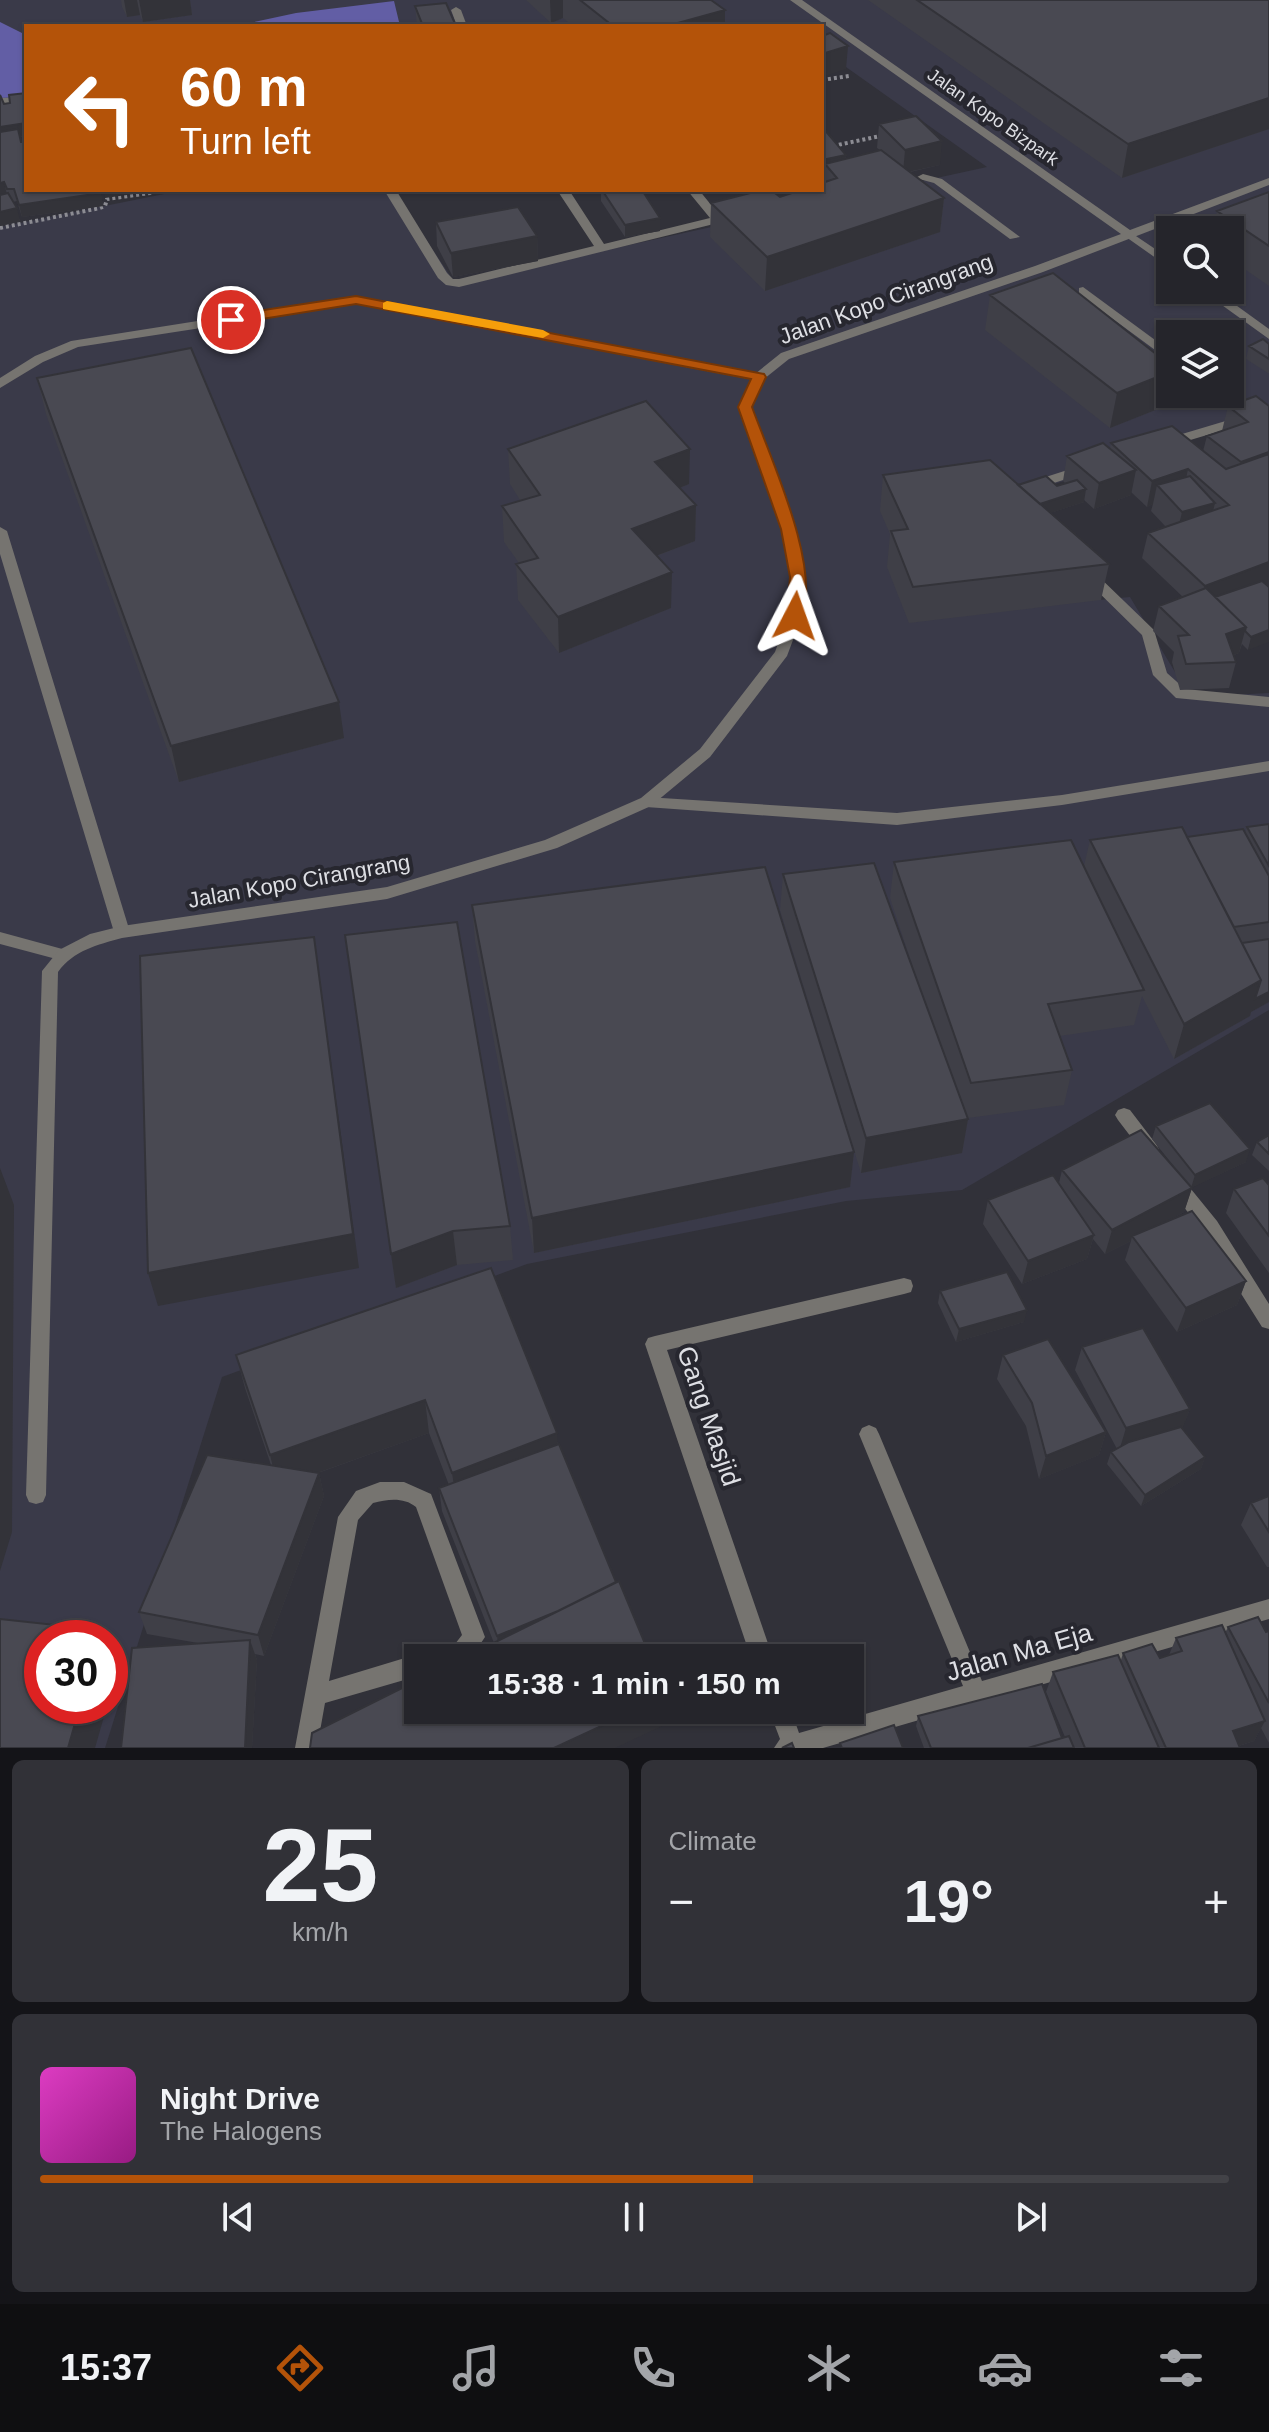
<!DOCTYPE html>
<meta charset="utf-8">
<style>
:root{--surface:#25252b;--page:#313137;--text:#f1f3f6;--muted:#a3a5a9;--line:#424247;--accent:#b45309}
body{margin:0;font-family:Arial,sans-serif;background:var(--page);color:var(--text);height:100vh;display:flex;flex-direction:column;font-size:30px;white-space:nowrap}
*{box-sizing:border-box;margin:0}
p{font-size:26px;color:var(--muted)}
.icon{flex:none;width:44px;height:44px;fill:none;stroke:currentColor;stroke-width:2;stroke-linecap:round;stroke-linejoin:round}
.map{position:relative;height:1748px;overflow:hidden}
.side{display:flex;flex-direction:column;gap:12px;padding:12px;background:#141418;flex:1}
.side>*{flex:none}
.banner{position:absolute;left:24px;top:24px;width:800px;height:168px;border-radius:0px;box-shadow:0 2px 6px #0004,0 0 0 2px var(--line);background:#b45309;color:#fff;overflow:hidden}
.tools{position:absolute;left:1156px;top:216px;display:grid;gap:16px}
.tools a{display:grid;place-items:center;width:88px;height:88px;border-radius:0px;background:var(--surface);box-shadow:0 2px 6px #0004,0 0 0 2px var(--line);font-size:40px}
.speed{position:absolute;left:24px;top:1620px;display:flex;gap:16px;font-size:40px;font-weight:700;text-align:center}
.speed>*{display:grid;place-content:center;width:104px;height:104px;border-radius:50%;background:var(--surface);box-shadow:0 2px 6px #0004,0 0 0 2px var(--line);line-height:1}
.speed .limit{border:12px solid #d22;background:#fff;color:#111}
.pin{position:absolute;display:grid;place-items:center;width:68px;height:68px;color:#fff;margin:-34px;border:4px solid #fff;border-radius:50%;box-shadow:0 2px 8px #0007}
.me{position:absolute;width:88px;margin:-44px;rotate:4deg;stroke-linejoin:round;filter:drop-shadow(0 0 6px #0008)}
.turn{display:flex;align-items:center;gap:28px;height:168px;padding:0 24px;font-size:36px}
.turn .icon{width:104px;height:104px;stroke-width:2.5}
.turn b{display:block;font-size:56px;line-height:68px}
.big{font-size:60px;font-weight:700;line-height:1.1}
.side .tile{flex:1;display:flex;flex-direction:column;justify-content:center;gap:12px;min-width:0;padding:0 28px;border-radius:12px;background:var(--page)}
.side .dial{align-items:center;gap:0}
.dial b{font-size:104px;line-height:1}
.song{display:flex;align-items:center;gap:24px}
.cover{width:96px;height:96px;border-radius:12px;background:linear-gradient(135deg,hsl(310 70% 55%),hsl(310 70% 35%))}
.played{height:8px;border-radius:4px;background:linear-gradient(90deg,var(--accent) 60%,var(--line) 60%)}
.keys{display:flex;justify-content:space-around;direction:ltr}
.heat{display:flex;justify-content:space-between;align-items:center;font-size:44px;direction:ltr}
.side .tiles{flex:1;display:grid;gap:12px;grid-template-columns:1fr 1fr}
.tile:last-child{grid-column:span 2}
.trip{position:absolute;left:404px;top:1644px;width:460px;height:80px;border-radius:0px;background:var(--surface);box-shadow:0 2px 6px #0004,0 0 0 2px var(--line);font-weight:700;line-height:80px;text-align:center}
.tabs{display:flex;height:128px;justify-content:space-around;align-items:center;background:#0f0f11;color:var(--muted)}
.tabs .icon{width:56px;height:56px}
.tabs .selected{color:var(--accent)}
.tabs b{font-size:36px;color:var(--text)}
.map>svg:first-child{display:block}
.built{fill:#3a3a49;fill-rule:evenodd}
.water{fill:#625ea5}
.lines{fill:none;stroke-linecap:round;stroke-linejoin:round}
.path{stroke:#8c8c93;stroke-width:4;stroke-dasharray:3 3;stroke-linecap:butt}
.service{fill:#767470;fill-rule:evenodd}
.minor{fill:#767470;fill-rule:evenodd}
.wall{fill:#3f3f47}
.shaded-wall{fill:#333339}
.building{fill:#494952;stroke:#333339;stroke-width:2}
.route{fill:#b45309;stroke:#753606;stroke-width:2}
.slow{fill:#f59e0b}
.labels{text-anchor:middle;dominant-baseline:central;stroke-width:8;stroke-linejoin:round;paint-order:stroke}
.far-street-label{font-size:18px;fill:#dedfe4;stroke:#27272f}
.street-label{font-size:22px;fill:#dedfe4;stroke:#27272f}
.near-street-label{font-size:26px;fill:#dedfe4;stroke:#27272f}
</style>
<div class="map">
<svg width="1269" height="1748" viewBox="0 0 1269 1748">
<rect width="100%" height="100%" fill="#313139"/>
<path class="built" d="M0,0H1269V419L1260,414L1008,500L1099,600L1130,597L1190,697L1269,693V1010L962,1190L846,1201L527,1264L222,1377L105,1748H0V227L184,190H393L455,283L987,167L822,50V26H26V97H0ZM1170,230H1230V290H1170ZM1170,334H1230V394H1170ZM42,1638H110V1706H42Z"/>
<path class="water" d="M394,1L400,26H236L296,13Z
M0,22L26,35V97L0,98Z"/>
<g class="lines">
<path class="path" d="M822,80L849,76
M833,146L885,135
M0,228L100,208L105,206L107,199L150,193V190"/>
<path class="service" d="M456,7L461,10L467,26H457L451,10Z
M923,174L942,179L1020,237L1010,239L934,183L919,179L917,177Z
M1130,232L1170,259V268L1126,237V233Z
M1083,287L1170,351V361L1079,294V288Z
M1201,290H1215L1269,329V339Z
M356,296L759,373L765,377L759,381L356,304L78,347L43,362L0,388V378L35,356L71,341Z
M1212,394H1226L1254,417L1248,421L1243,420Z
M0,527L7,531L130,932L128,936H116L114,932L0,554Z
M1269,761V771L1062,805L897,825L646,807L638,802L646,797L897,813L1062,795Z
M0,932L66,950L68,954L66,958L60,960L0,944Z"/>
<path class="minor" d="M790,0H802L1130,230L1269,178V185L1043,272L789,359L764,379L751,407L795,529L805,577L802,616L787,656L710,757L651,806L557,848L387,899L122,938C97,945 74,950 58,972L46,1495L43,1502L36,1504L29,1502L26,1495L42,971L59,950L90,934L122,926L387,887L545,840L641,798L700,749L775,652L788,616L791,577L781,529L739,407L755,374L781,353L1035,266L1121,234Z
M26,97V103L0,104V98Z
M384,190H396L447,273L453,279H459L594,246L557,190H569L604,244L710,218L687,190H699L720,216L729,214L735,217L722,222L459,287L446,285L438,278Z
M1249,414L1269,426V436L1247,423L1167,447L1160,443L1162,440Z
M1083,465L1088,466V472L1029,491L1022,487L1024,484Z
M1090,572L1095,573L1154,630L1167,673L1185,689L1269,697V707L1176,698L1153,675L1142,635L1085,579L1083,576Z
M1124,1108L1130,1110L1156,1144L1159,1149L1156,1154L1150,1156L1144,1154L1118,1120L1115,1115L1118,1110Z
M1176,1175L1182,1178L1217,1221L1269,1304V1329L1262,1327L1203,1233L1170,1188L1167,1183L1170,1178Z
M904,1278L911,1280L913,1286L911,1292L904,1294L667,1350L773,1658H751L645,1344L648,1338L655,1336Z
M869,1425L876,1428L879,1434L982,1681L1269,1599V1619L985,1701L977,1706L974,1704L823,1748H774L780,1739L769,1710H791L799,1733L963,1686L859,1434L862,1428Z
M380,1482H404L431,1494L485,1637L471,1658H432L435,1651L455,1644L462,1635L416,1507C404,1497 388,1499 373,1503L358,1520L329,1681L418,1654L426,1658H418V1676L325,1703L317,1748H295L338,1517L356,1491Z"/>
</g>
<path class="wall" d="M121,0H190L192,15L143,22L140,15L127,17L122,7Z
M526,0H711L725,10V26H573L563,18L551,23Z
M868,0H1269V129L1122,178Z
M415,6L456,26H417Z
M26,93V136L20,137L21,142L100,190L103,206L22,217L17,201L13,202L20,221L0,226L4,104L10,103Z
M879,124L940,165L910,172L944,198L940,232L765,291L710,237L711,203L749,193L747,190H822V130L846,155V159L880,150L877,148Z
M601,190H658L644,194L660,218V231L625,237L601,201Z
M1269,192V286L1230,259V230H1213L1217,211Z
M436,222L537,236L538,261L453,277L437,246Z
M990,295L1171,394L1168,405L1110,428L985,330Z
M1269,344V373H1268L1246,359L1249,346Z
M37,378L344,738L179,782L46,414Z
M1228,406H1269V585L1267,586L1248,650L1242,644L1239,653L1234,655L1236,662L1229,688L1180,690L1172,662L1174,652L1153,631L1159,606L1183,597L1142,558L1148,533L1166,527L1151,511L1153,504L1147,507L1131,492V495L1094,509L1084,500V502L1050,513L1109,564L1101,600L909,623L887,567L890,534L880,511L883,475L1057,486L1066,484L1063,481L1067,456L1110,448L1111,443L1203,451L1207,436L1222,431Z
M508,449L689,484L680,488L696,505L695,541L657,556L671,608L559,653L518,600L516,564L519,563L504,542L502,506L520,500L510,484Z
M1269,824V1002L1251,1012L1250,1016L1174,1059L1142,996L1134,1025L1060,1036L1072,1070L1064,1105L968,1118L962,1153L861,1173L780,910L783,874L919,986L890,898L894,862L1084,866L1090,840L1187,837L1245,833L1247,827Z
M472,905L854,1152L850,1187L534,1253L475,941Z
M345,935L510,1226L513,1260L457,1265L396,1288Z
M1156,1126L1246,1162L1192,1187V1188L1184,1212L1169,1220L1246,1281L1237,1305L1177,1332L1125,1260L1131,1241L1105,1254L1093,1239L1087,1259L1022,1284L983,1224L988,1200L1059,1183L1062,1170L1180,1174L1152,1139Z
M1269,1135V1171L1252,1155L1257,1142Z
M1269,1185V1273L1226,1213L1234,1189Z
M491,1268L558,1444L616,1582L494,1643L442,1511L439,1488L449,1485L429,1433L318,1473H319L324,1496L264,1656L255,1654L257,1660L252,1748H121L198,1643L147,1634L139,1612L271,1465L245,1388L236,1355Z
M940,1291L1024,1322L956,1342L938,1303Z
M1082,1347L1190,1409L1182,1428L1205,1457L1201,1469L1141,1506L1107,1464L1111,1452L1117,1449L1075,1370Z
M1003,1355L1106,1432L1099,1455L1039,1479L1026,1426L997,1379Z
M1269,1496V1567H1267L1241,1525L1251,1503Z
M1228,1627L1266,1632L1269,1631V1743L1261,1728L1254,1741L1239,1746L1240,1748H924L916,1726L918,1716L1062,1738L1065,1737L1046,1692L1053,1672L1121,1660L1123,1653L1160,1658L1169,1655L1176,1638L1225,1633Z"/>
<path class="shaded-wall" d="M124,0H137L140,15L127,17Z
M139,0H190L192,15L143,22Z
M550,0H563V18L551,23Z
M725,10V26H667Z
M848,46L846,69L822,77V54Z
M1269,98V129L1122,178L1128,144Z
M26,123V136L0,139V127Z
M942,141L940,165L903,173L905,150Z
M846,155L844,179L837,178L825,164L824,183L822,184V160Z
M4,182L7,195L0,196V183Z
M104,190H149V192L105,198Z
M639,190H658L639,195Z
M773,190H802L758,205Z
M101,193L103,206L22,217L19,205Z
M944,198L940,232L765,291L767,257Z
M17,208L20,221L0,226V212Z
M660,218V231L625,237V225Z
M537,236L538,261L453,277L451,253Z
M1170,372L1171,394L1168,405L1110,428L1117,393Z
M690,449L689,484L655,498V462Z
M1269,452V475L1234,487L1241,462Z
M1188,469L1183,494L1157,485L1153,504L1147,507L1152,481Z
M1136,470L1131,495L1094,509L1099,483Z
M1086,489L1084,502L1035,518L1038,505Z
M1215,503L1209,528L1176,537L1182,512Z
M696,505L695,541L632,565V529Z
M1269,562V585L1198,612L1205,586Z
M672,572L671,608L559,653L558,617Z
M1246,627L1239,653L1220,660L1226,634Z
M1269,630V642L1248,650L1251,637Z
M339,702L344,738L179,782L171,746Z
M314,937L359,1268L158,1306L148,1273Z
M1261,980L1269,992V1002L1251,1012L1250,1016L1174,1059L1184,1024Z
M968,1119L962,1153L861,1173L866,1138Z
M1250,1149L1246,1162L1191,1188L1195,1175Z
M854,1152L850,1187L534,1253L532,1218Z
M0,1168L14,1205L12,1532L0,1571Z
M1192,1188L1184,1212L1134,1239L1132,1236L1131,1241L1105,1254L1112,1230Z
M453,1231L457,1265L396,1288L391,1254Z
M1094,1235L1087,1259L1022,1284L1028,1261Z
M1246,1281L1237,1305L1177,1332L1186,1308Z
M1027,1310L1024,1322L956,1342L959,1329Z
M425,1400L429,1433L278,1487L270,1455Z
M1190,1409L1181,1432L1119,1451L1126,1428Z
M1106,1432L1099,1455L1039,1479L1046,1456Z
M557,1433L559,1465L457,1505L452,1473Z
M1205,1457L1201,1469L1141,1506L1145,1495Z
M319,1473L324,1496L264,1656L258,1635Z
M617,1587L500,1657L497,1636Z
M250,1640L257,1660L252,1748H245Z
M110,1649L117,1666L110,1693Z
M80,1706H107L95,1748H68Z
M636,1710H666V1724L615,1748H554Z
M1265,1721L1254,1741L1232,1748L1233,1731Z"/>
<path class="building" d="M580,0H711L725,10L667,26H613Z
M917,0H1269V98L1128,144Z
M446,3L456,26H423L415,6Z
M830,33L848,46L822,54V36Z
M26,93V123L0,127V95L4,104L10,103L9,95Z
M916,116L942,141L905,150L879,124Z
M18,129L21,142H26V190H100L101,193L19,205L14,189H7L4,182L0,183V132Z
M824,129L846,155L822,160V130Z
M881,150L944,198L767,257L711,203L762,190H771L780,197L801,190H822V183L837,178L825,164Z
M602,190H642L660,218L625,225Z
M1269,192V246L1217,211Z
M8,193L17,208L0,212V195Z
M518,207L537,236L451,253L436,222Z
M1053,273L1170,365V372L1117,393L990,295Z
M1263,339L1269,344V359L1249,346Z
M191,348L339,702L171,746L37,378Z
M1256,396L1269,406V452L1241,462L1207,436L1248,422L1228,406Z
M646,401L690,449L655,462L696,505L632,529L672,572L558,617L516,564L538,558L502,506L540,495L508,449Z
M1172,426L1226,469L1269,454V562L1205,586L1148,533L1229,505L1188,469L1152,481L1111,443Z
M1103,443L1136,470L1099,483L1067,456Z
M990,460L1109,564L913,587L891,531L908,529L883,475Z
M1046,476L1057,486L1077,480L1086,489L1040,504L1018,485Z
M1190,476L1215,503L1182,512L1157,485Z
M1262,581L1269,587V630L1251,637L1245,631L1246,627L1215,597Z
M1206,588L1246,627L1226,634L1236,662L1186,664L1178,636L1189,635L1159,606Z
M1269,824V866L1247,827Z
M1182,827L1261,980L1184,1024L1090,840Z
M1243,829L1269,876V922L1234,927L1187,837Z
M1071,840L1144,990L1048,1004L1072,1070L971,1083L894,862Z
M874,863L968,1119L866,1138L783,874Z
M765,867L854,1152L532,1218L472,905Z
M457,922L510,1226L453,1231L391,1254L345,935Z
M314,937L353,1234L148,1273L140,956Z
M1269,939V992L1255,999L1261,980L1242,943Z
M1210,1103L1250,1149L1195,1175L1156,1126Z
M1141,1130L1192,1188L1112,1230L1062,1170Z
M1269,1135V1154L1257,1142Z
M1053,1175L1094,1235L1028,1261L988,1200Z
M1263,1178L1269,1185V1236L1234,1189Z
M1192,1211L1246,1281L1186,1308L1132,1236Z
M491,1268L557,1433L452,1473L425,1400L270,1455L236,1355Z
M1007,1272L1027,1310L959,1329L940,1291Z
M1143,1328L1190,1409L1126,1428L1082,1347Z
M1048,1339L1106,1432L1046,1456L1032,1403L1003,1355Z
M1181,1427L1205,1457L1145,1495L1111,1452L1129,1442Z
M559,1444L616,1582L558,1611L497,1636L439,1488Z
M207,1455L319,1473L258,1635L139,1612Z
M1269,1496V1532L1251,1503Z
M619,1581L651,1658H463Z
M1258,1617L1266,1632L1269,1631V1703L1228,1627Z
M0,1619L102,1630L100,1638H42V1706H80L68,1748H0Z
M1222,1625L1265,1721L1233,1731L1240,1748H1166L1123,1653L1152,1644L1160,1658L1182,1651L1176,1638Z
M250,1640L245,1748H121L132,1648Z
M1118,1655L1159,1748H1085L1053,1672Z
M418,1680V1710H636L554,1748H310L312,1733Z
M1042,1684L1062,1738L1028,1748H931L918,1716Z
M894,1725L903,1748H842L840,1743Z
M1069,1736L1074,1748H1028Z
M792,1743L794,1748H782Z"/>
<path class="route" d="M356,296L764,374L766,377L752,407C770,457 823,570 801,620H789L787,616L790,577L781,529L738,407L751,379L356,304L231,324L224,320L231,315Z"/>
<path class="slow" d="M387,301L543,330L550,334L543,338L383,309V303Z"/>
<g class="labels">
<g class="far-street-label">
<text transform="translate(993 117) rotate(35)">Jalan Kopo Bizpark</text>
</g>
<g class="street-label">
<text transform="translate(886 299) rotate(-20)">Jalan Kopo Cirangrang</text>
<text transform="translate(299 881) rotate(-10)">Jalan Kopo Cirangrang</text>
</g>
<g class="near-street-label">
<text transform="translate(709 1416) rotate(71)">Gang Masjid</text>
<text transform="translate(1019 1652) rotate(-16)">Jalan Ma Eja</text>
</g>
</g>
</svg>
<div class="tools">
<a><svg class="icon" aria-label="search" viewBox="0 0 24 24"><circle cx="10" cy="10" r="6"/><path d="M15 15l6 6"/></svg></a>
<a><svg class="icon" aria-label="layers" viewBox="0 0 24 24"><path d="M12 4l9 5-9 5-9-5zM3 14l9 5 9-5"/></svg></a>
</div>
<div class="speed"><div class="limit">30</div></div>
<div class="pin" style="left:231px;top:320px;background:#d93025"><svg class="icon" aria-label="arrive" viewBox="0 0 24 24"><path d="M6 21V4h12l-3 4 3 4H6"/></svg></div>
<svg class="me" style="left:795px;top:616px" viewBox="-20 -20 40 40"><path d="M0-17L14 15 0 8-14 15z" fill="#b45309" stroke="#fff" stroke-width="4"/></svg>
<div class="trip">15:38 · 1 min · 150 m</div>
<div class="banner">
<div class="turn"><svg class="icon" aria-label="left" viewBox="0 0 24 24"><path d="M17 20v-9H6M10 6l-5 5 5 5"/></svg><div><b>60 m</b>Turn left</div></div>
</div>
</div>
<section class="side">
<div class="tiles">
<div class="tile dial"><b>25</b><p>km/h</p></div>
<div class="tile"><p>Climate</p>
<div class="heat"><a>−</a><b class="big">19°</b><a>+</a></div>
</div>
<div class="tile">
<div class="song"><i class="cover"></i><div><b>Night Drive</b><p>The Halogens</p></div></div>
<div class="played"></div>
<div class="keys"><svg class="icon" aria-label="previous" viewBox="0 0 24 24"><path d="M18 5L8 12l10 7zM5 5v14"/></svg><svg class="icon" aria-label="pause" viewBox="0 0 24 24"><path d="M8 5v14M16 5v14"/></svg><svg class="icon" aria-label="next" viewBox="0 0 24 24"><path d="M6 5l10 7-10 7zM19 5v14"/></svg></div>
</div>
</div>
</section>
<nav class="tabs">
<b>15:37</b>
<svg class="icon selected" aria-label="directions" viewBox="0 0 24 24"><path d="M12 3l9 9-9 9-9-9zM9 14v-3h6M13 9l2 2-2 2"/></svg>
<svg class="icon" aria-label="music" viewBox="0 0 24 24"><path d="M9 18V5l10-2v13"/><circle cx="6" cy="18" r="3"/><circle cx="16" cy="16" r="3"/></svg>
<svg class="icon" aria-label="phone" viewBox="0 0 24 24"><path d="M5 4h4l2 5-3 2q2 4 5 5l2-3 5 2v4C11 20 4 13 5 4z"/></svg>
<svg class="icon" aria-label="climate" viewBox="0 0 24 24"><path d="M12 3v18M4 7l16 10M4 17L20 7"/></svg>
<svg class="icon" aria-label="car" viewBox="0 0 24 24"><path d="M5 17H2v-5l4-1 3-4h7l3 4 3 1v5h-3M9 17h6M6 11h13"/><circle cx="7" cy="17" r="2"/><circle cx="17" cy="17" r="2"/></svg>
<svg class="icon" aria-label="filters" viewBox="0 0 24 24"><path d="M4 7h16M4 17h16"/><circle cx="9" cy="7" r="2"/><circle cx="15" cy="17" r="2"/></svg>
</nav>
